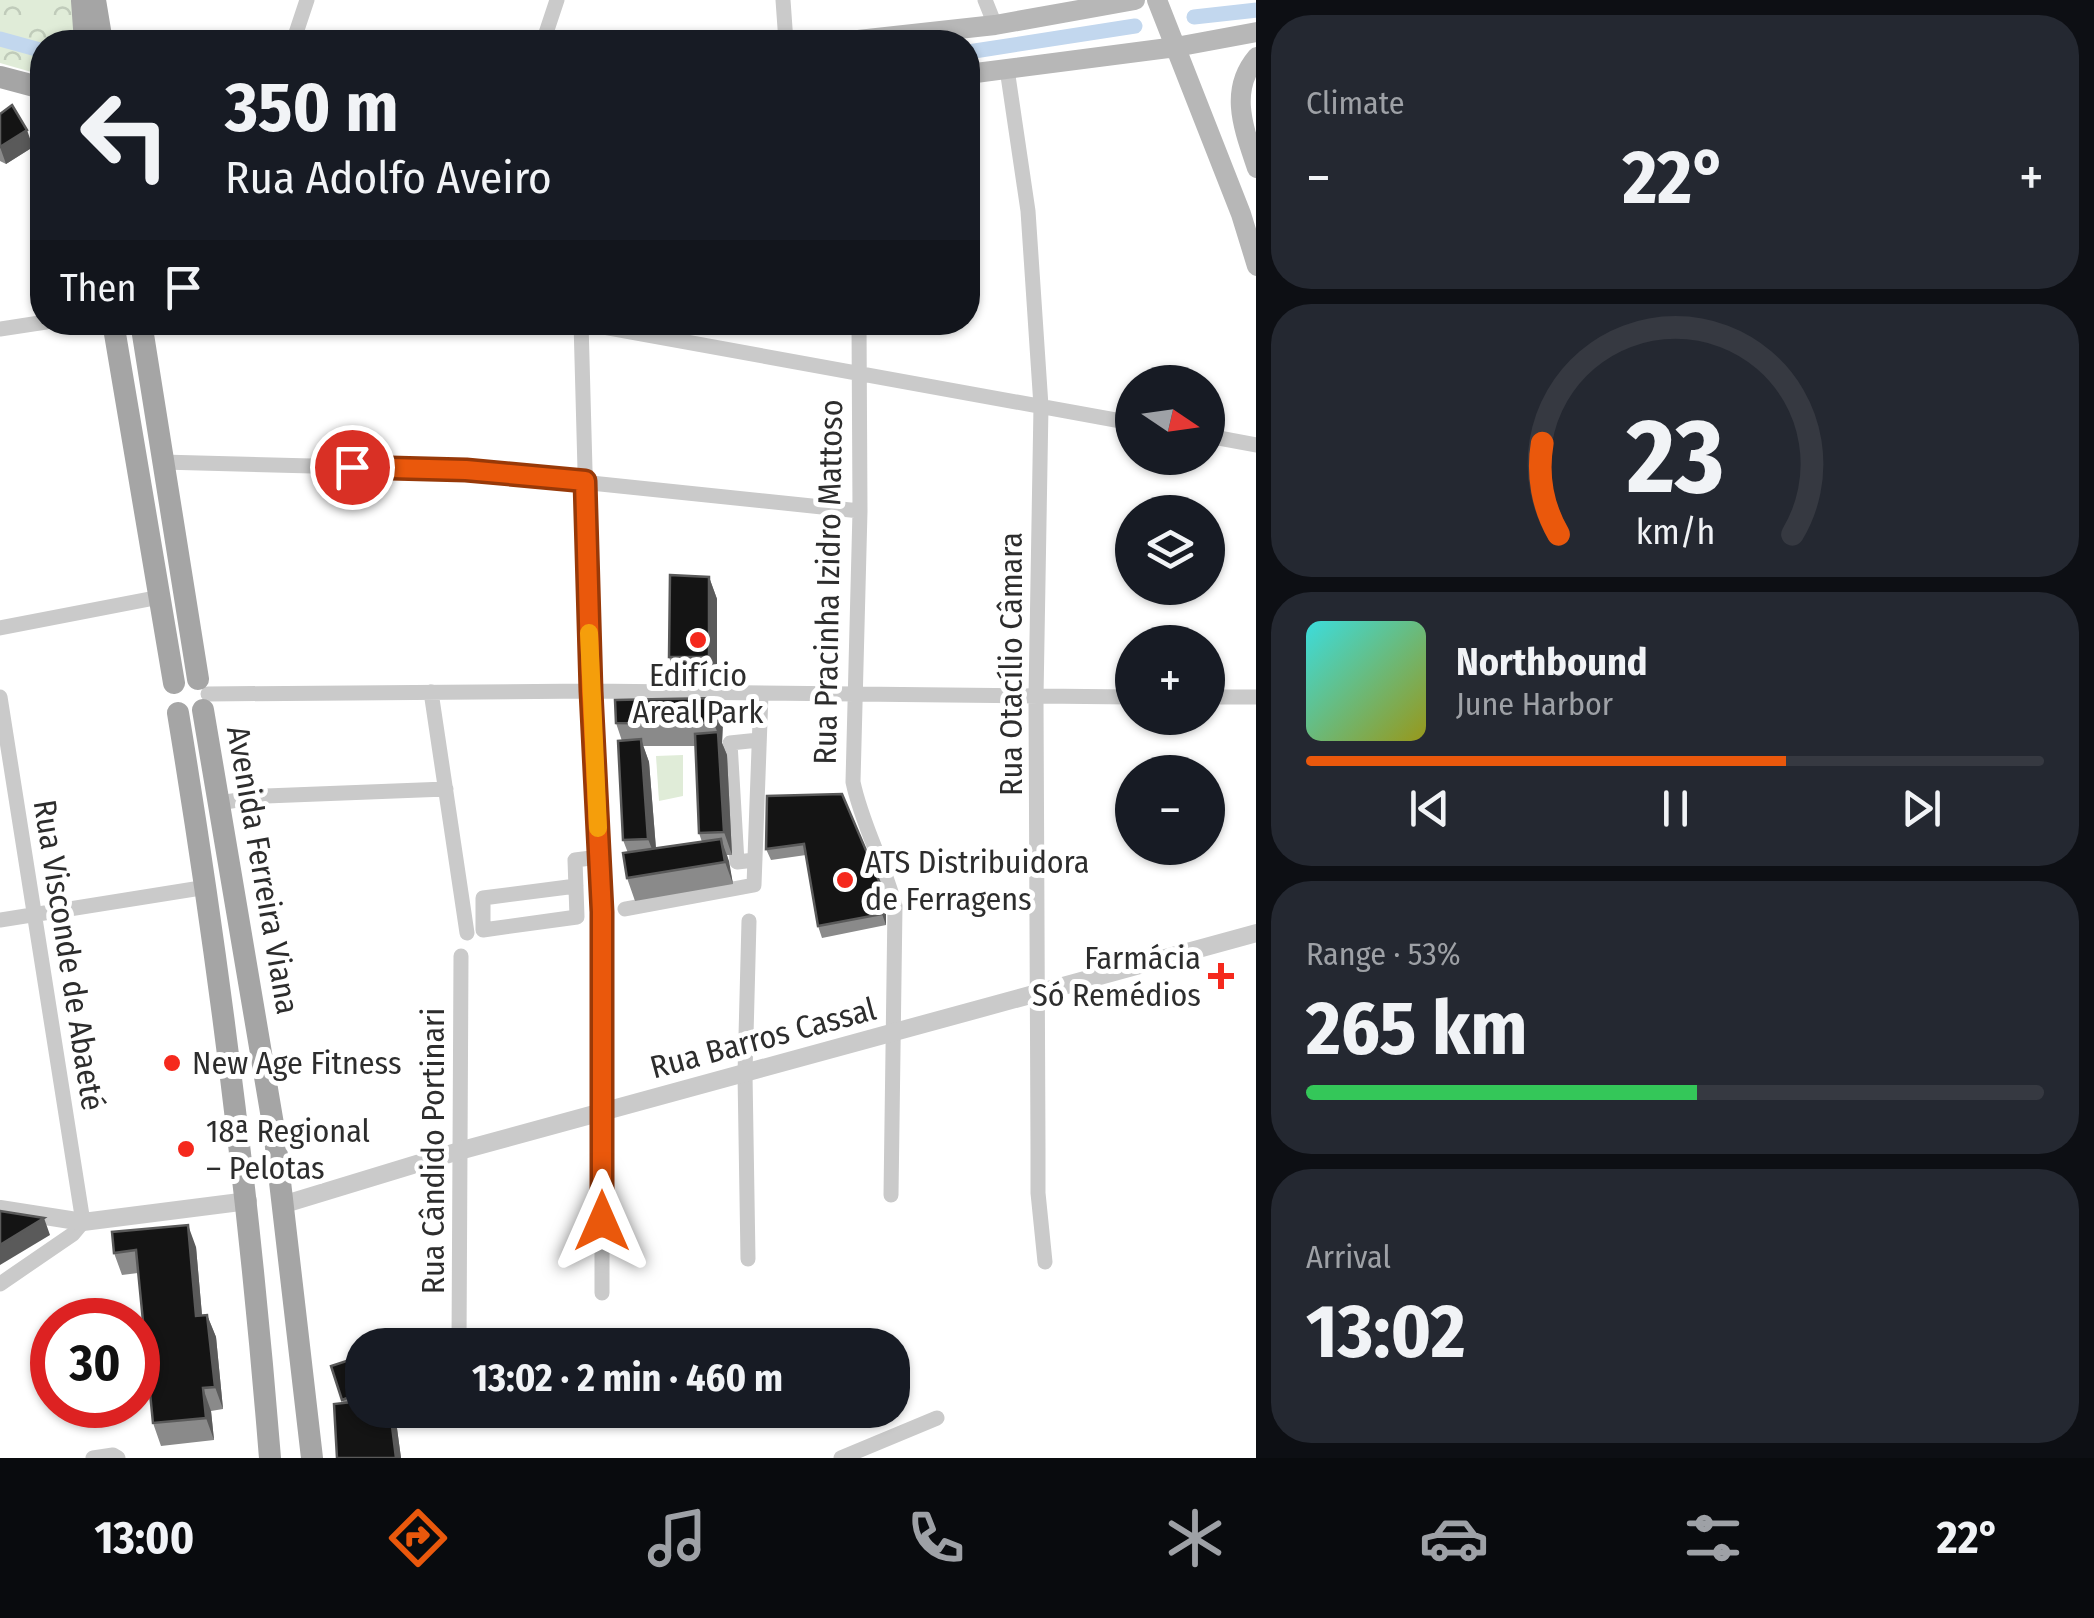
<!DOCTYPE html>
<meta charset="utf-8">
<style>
:root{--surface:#171b24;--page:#242831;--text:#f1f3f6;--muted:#9ea1a6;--line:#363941;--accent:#ea580c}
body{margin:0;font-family:"Fira Sans Condensed",sans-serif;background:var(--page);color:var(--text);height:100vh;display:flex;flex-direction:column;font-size:38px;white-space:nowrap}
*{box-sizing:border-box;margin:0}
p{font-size:32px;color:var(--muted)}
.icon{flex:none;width:55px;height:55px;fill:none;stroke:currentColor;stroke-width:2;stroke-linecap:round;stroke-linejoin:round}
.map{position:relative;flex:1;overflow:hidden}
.drawer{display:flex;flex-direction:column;gap:15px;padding:15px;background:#0d0f14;width:838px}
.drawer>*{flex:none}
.top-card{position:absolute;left:30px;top:30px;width:950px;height:305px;border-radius:40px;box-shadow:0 2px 8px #0004;background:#171b24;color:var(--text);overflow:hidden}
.needle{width:65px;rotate:103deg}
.buttons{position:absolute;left:1115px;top:365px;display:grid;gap:20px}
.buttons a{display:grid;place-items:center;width:110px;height:110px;border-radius:50%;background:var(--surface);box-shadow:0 2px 8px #0004;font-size:50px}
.speed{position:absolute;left:30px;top:1298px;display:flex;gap:20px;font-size:50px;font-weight:700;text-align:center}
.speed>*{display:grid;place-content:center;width:130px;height:130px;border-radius:50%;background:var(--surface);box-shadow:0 2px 8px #0004;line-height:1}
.speed .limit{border:15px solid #d22;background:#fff;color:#111}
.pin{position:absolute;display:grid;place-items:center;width:85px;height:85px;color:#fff;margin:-42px;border:5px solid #fff;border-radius:50%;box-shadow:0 2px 10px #0007}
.me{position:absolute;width:110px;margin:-55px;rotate:0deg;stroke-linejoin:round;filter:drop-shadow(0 0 8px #0008)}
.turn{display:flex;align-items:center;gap:35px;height:210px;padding:0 30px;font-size:45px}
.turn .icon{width:130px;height:130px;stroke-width:2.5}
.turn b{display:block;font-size:70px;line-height:85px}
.then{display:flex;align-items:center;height:95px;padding:0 30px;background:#0003;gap:20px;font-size:38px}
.big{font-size:75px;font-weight:700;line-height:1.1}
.drawer .tile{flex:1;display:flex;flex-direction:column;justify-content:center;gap:15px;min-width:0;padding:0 35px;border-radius:40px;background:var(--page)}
.drawer .dial{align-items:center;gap:0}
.dial svg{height:260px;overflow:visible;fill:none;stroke:var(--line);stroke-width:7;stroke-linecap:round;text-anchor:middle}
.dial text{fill:var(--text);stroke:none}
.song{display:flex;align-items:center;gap:30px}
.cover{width:120px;height:120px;border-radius:15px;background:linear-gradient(135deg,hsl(180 70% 55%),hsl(60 70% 35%))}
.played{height:10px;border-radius:5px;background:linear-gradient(90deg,var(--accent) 65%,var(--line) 65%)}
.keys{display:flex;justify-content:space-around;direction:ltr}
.heat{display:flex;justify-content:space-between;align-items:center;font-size:55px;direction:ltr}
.charge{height:15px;border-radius:8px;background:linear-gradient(90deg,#34c759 53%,var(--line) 0)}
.trip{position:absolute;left:345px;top:1328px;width:565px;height:100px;border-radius:40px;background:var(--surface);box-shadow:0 2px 8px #0004;font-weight:700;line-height:100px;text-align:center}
.dock{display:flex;height:160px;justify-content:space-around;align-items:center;background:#090b0e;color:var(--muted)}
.dock .icon{width:70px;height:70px}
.dock .on{color:var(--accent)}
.dock b{font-size:45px;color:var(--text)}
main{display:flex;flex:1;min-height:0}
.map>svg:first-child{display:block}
.park{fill:url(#park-crowns)}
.pitch{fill:#e0ecd8}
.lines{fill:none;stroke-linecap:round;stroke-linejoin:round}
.canal{stroke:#c2d7ee;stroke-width:15}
.minor{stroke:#cacaca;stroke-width:15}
.tertiary{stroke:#cacaca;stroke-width:18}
.secondary{stroke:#b7b7b7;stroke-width:20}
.primary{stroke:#a5a5a5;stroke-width:22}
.wall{fill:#8a8a8a;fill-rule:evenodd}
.shaded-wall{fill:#5a5a5a}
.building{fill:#141414;stroke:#5a5a5a;stroke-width:2.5}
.route-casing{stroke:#983908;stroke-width:25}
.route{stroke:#ea580c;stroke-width:18}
.slow{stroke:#f59e0b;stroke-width:18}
.poi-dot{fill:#f5291d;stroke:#fff;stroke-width:4}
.labels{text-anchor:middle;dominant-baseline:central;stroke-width:10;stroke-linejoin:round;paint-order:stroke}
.street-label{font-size:32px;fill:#2d2d2d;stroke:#fff}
.poi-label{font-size:32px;fill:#2d2d2d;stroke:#fff;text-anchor:start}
</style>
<main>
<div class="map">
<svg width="1257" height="1458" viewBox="0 0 1257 1458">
<defs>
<pattern id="park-crowns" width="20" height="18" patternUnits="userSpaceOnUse" patternTransform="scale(2.5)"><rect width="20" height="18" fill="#e0ecd8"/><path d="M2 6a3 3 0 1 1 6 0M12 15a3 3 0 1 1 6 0" fill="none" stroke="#c0cbba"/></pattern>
</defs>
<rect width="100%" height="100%" fill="#fff"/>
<path class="park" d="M0,0H76L81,42H42V75L0,63Z"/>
<path class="pitch" d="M683,755V796L659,801L656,756Z"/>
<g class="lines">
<path class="canal" d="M1194,17L1257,10
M0,39L40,50
M968,52L1135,26"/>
<path class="minor" d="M783,0L786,42
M985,0L995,25
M293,42L307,0
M543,42L557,0
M1007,69L1028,211L1041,406L1036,697L1038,1149V1193L1045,1262
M576,322L1132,423
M581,322L591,691L602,913V1293
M859,322L860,511L853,782C862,825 884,863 895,906L891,1195
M0,329L46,322
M1208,436L1257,445
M162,462L466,470L860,511
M0,628L160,597
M431,692L467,933
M208,694L591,691L1132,697
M0,697L83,1222L73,1234L0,1284
M1208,697H1257
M218,803L266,796L446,789
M755,860L737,862L730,743L759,740
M576,886L483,898V930L577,917L575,860L599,857
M625,909L754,885L761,694
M0,920L207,887
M748,1259L745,1074L749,921
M459,1345L461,956
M93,1458L113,1455L118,1458
M841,1458L937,1418"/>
<path class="tertiary" d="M285,1204L459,1151L1257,933
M0,1209L83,1222L248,1201"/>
<path class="secondary" d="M1157,0L1241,214L1257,266
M840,42L995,25L1135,0
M1257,57C1228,91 1244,129 1257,168
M968,74L1176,47L1257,32"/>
<path class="primary" d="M95,0L102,42
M82,1L85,42
M0,77L42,88
M113,322L174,683
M141,322L198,679
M203,710L274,1130L312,1458
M178,713C219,961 250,1208 270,1458"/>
</g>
<path class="wall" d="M0,114L33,147L6,164L0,161Z
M709,577L717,599V680H677L669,657Z
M723,721L722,743L727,755L732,855H727L733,884L635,901L627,878L628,853L623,840L622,741L616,723ZM643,746H696L699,833L702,842L656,848L649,762Z
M767,796L882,888L886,900V925L822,938L818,926L806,855L771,860L766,849Z
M112,1232L196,1247L202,1315H207L216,1337L223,1409L211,1411L214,1440L161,1446L153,1423L138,1273L122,1275L114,1253Z
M362,1356V1410H393L396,1421L401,1458H337L334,1404L343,1403L331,1366Z"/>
<path class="shaded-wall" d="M27,130L33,147L6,164L0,147Z
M709,577L717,599V680L709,657Z
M715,698L723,721L722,743L727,755L732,855L724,832L719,736L714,724Z
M641,739L649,762L657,862L648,839Z
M721,839L729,861L733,884L725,862Z
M882,888L886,900V925L882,914Z
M44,1218L50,1235L0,1265V1245Z
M188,1225L196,1247L204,1338L196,1316Z
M207,1315L216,1337L223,1409L215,1387Z
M203,1388L211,1411L214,1440L206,1418Z
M390,1410H393L396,1421L401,1458H396Z"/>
<path class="building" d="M12,105L27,130L0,147V114Z
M670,575L709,577V657H669Z
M715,698L714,724L616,723L615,700Z
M718,732L724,832L699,833L695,734Z
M641,739L648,839L623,840L618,741Z
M842,794L882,888V914L818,926L804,844L766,849L767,796Z
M721,839L725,862L627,878L623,853Z
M0,1211L44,1218L0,1245Z
M188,1225L196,1316L207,1315L215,1387L203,1388L206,1418L153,1423L136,1250L114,1253L112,1232Z
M437,1333L435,1345H398Z
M362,1356V1392L342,1400L331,1366Z
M362,1401V1410H390L396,1458H337L334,1404Z"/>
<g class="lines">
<defs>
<path id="route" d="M352,467L466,470L585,481L591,691L602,912V1221"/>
</defs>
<use href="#route" class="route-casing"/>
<use href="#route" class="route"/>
<path class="slow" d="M589,633L598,828"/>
</g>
<g class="poi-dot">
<circle cx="698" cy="640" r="10"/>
<circle cx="845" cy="880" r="10"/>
<path d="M1216 961h10v10h10v10h-10v10h-10v-10h-10v-10h10z"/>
<circle cx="172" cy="1063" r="10"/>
<circle cx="186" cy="1149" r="10"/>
</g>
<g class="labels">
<g class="street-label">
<text transform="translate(828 582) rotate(-89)">Rua Pracinha Izidro Mattoso</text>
<text transform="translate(1011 664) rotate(-90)">Rua Otacílio Câmara</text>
<text transform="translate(263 870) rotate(80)">Avenida Ferreira Viana</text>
<text transform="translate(69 955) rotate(81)">Rua Visconde de Abaeté</text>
<text transform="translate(763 1038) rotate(-15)">Rua Barros Cassal</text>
<text transform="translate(433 1151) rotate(-90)">Rua Cândido Portinari</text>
</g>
<g class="poi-label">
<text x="698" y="675" text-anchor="middle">Edifício<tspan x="698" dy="37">Areal Park</tspan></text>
<text x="865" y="862">ATS Distribuidora<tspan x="865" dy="37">de Ferragens</tspan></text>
<text x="1201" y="958" text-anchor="end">Farmácia<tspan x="1201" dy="37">Só Remédios</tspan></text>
<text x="192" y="1063">New Age Fitness</text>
<text x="206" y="1131">18ª Regional<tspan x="206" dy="37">– Pelotas</tspan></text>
</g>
</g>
</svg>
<div class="buttons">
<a><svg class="needle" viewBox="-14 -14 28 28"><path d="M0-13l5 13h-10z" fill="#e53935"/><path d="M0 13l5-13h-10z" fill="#9ea1a6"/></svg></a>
<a><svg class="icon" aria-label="layers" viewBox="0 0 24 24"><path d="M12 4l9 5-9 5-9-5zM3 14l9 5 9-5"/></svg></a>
<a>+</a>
<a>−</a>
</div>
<div class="speed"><div class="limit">30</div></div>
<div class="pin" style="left:352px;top:467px;background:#d93025"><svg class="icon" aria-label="arrive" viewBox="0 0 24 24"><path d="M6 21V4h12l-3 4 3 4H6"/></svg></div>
<svg class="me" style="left:602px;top:1221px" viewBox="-20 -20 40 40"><path d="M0-17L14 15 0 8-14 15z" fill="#ea580c" stroke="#fff" stroke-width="4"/></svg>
<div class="trip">13:02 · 2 min · 460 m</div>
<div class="top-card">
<div class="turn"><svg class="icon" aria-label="left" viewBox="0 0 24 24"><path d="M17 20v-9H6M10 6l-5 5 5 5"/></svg><div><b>350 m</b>Rua Adolfo Aveiro</div></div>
<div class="then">Then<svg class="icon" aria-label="arrive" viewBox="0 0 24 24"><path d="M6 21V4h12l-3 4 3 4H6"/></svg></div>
</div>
</div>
<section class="drawer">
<div class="tile"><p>Climate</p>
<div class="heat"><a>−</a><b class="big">22°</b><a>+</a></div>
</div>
<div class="tile dial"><svg viewBox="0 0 100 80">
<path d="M14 69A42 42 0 1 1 86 69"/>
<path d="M14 69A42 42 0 0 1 9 41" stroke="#ea580c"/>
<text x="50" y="56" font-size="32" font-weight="700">23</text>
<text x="50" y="72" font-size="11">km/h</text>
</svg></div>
<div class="tile">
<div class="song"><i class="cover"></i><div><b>Northbound</b><p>June Harbor</p></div></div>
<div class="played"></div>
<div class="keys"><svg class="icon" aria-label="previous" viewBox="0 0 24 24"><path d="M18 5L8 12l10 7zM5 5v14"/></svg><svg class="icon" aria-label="pause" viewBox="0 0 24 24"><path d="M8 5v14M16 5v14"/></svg><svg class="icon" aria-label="next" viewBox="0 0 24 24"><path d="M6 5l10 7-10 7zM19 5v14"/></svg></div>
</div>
<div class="tile"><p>Range · 53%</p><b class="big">265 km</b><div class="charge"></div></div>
<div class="tile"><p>Arrival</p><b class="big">13:02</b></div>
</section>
</main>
<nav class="dock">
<b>13:00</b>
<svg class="icon on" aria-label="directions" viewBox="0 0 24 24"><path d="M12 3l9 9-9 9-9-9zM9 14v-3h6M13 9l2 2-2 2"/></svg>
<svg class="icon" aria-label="music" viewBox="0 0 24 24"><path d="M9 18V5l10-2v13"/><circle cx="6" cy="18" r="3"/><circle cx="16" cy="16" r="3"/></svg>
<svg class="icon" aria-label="phone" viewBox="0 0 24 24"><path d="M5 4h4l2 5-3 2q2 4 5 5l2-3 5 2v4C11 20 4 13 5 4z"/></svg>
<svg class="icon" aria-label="climate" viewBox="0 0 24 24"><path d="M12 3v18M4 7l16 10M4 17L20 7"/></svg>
<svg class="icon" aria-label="car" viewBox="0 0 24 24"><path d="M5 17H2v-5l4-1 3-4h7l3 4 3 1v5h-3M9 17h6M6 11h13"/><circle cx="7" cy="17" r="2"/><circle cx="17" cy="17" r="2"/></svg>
<svg class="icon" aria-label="filters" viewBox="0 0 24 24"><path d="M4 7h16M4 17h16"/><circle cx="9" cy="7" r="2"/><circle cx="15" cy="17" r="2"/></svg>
<b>22°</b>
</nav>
